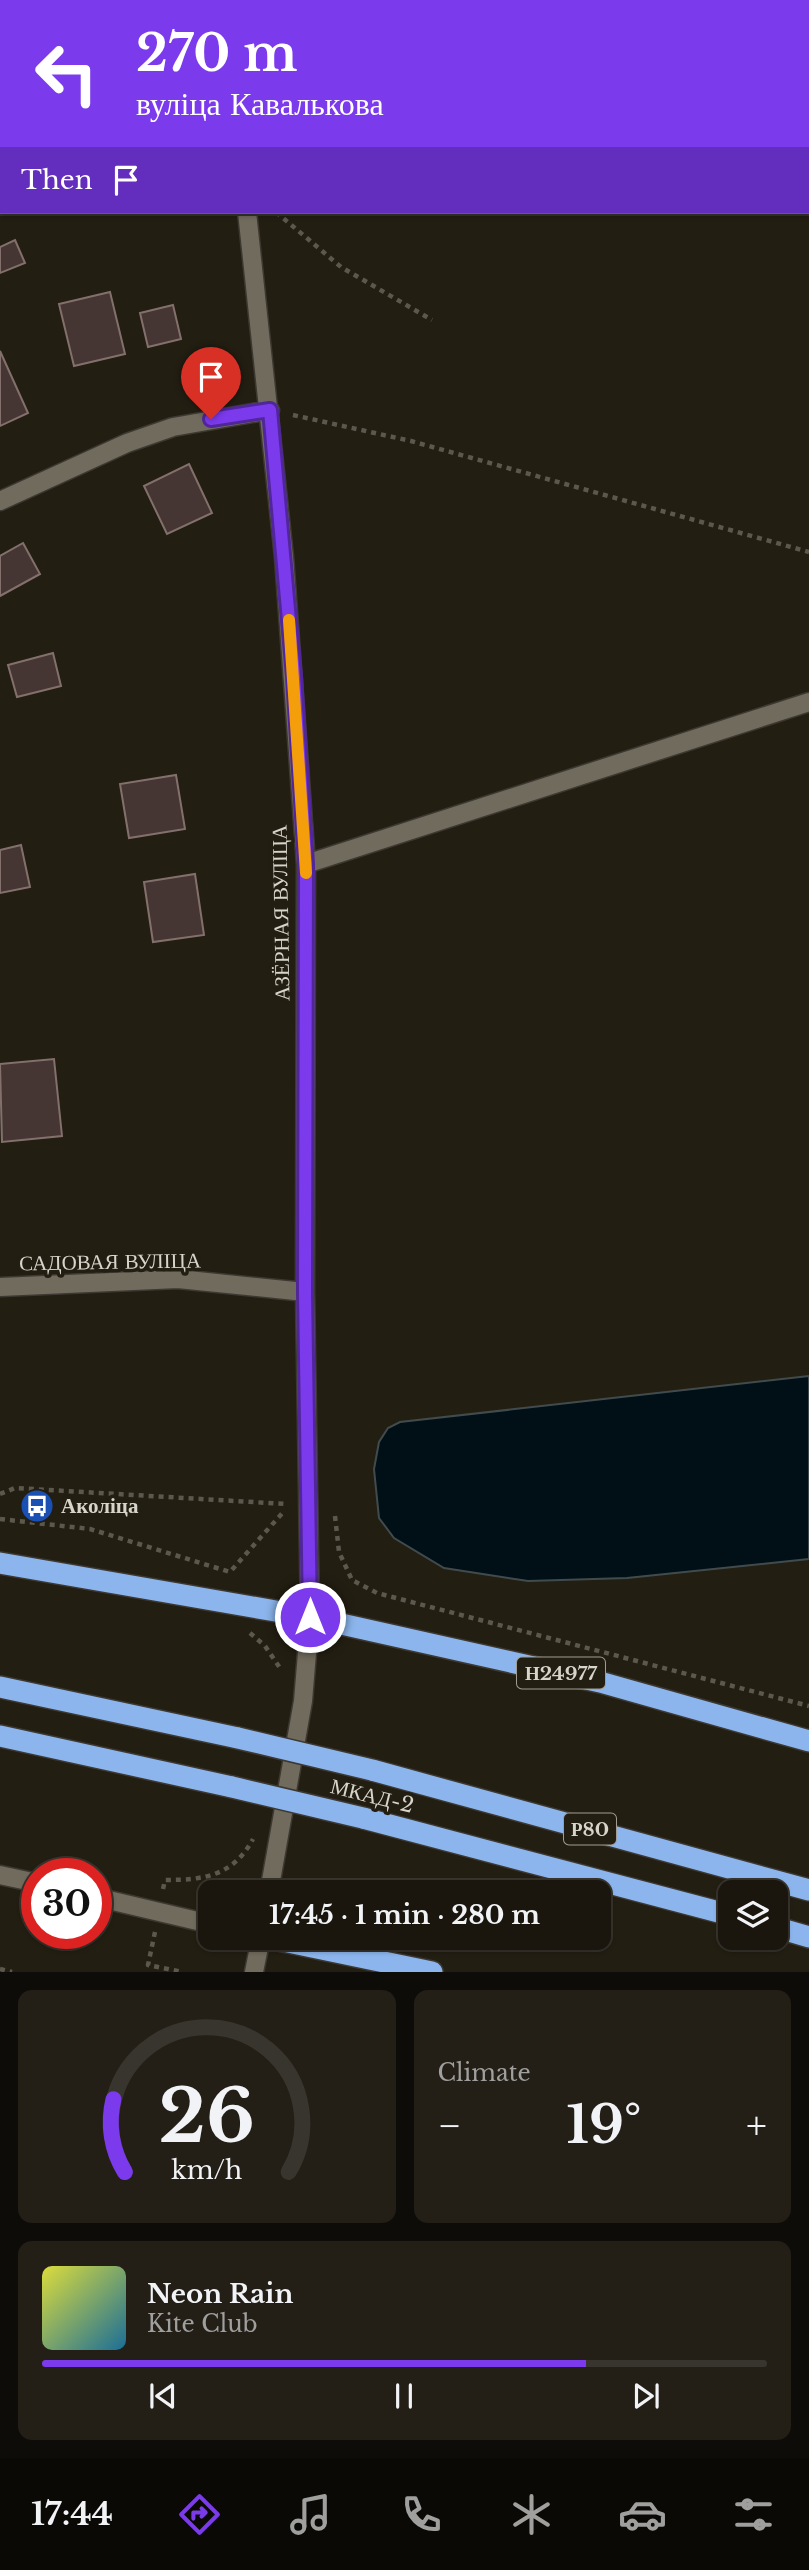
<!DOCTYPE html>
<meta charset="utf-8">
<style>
:root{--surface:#1a160e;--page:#231f17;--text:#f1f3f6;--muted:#9f9f9e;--line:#38352e;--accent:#7c3aed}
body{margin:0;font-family:"Libre Baskerville",serif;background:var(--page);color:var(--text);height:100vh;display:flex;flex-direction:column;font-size:26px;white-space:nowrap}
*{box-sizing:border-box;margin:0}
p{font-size:23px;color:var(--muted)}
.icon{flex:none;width:38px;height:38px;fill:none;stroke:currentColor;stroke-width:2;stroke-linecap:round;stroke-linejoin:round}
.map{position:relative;height:1972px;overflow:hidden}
.drawer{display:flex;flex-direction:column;gap:18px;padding:18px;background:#0e0c08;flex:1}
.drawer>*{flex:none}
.top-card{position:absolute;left:0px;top:0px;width:810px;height:214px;box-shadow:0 2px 5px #0004,0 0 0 2px var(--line);background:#7c3aed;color:#fff;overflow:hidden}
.fabs{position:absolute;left:718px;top:1880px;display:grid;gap:14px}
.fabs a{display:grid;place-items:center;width:70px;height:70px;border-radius:14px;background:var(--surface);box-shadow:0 2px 5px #0004,0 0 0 2px var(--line);font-size:35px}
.speed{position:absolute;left:21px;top:1858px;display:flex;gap:14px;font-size:35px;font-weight:700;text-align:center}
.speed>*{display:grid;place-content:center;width:91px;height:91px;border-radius:50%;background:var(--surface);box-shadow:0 2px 5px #0004,0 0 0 2px var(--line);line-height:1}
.speed .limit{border:10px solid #d22;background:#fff;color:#111}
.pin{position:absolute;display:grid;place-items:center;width:60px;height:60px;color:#fff;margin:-72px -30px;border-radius:50% 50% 50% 0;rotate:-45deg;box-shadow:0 0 7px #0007}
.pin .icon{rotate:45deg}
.me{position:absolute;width:77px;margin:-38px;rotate:0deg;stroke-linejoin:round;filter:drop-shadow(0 0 5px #0008)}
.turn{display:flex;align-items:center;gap:24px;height:147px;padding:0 21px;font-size:32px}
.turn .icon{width:91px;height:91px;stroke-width:2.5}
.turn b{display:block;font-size:49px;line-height:60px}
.then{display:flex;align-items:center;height:66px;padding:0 21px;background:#0003;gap:14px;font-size:26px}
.big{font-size:52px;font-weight:700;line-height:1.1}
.drawer .tile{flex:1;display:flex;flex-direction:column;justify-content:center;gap:10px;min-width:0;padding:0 24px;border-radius:14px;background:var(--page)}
.drawer .dial{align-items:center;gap:0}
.dial svg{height:182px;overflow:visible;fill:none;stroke:var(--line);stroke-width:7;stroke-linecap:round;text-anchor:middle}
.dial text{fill:var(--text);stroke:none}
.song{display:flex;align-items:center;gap:21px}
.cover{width:84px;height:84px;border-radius:10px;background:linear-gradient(135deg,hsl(60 70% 55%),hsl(200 70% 35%))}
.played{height:7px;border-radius:4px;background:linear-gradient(90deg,var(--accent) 75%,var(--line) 75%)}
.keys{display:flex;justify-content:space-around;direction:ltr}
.heat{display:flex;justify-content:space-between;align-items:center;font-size:38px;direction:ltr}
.drawer .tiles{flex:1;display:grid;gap:18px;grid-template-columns:1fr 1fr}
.tile:last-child{grid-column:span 2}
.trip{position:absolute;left:198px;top:1880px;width:413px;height:70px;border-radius:14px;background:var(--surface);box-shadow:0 2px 5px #0004,0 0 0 2px var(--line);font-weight:700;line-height:70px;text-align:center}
.tabs{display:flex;height:112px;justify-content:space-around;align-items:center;background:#0a0906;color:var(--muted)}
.tabs .icon{width:49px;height:49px}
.tabs .current{color:var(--accent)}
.tabs b{font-size:32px;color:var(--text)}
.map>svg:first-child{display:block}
.water{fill:#011017;stroke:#414b4d;stroke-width:2}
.building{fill:#453533;stroke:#83706d;stroke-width:2}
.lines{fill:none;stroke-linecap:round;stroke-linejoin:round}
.minor-casing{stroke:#3d3932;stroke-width:21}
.highway-casing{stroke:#3d3932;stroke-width:24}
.path{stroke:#5c584d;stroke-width:4.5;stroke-dasharray:5 5;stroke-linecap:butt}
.minor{stroke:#706b5c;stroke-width:18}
.highway{stroke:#8bb5ec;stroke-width:21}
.highway-bridge-casing{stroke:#3d3932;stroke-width:24;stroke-linecap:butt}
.highway-bridge{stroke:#8bb5ec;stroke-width:21}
.route-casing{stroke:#51269a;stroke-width:18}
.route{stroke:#7c3aed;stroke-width:12}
.slow{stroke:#f59e0b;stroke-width:12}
.labels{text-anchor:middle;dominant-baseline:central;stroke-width:7;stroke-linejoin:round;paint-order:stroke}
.shield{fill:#231e12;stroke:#a19d94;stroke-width:2}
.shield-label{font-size:19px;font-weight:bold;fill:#d7d4cc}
.street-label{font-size:21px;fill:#d7d4cc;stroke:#231e12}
.poi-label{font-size:21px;font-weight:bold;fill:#d7d4cc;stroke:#231e12;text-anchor:start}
</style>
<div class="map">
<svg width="809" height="1972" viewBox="0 0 809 1972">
<rect width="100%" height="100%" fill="#231e12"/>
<path class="water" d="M809,1376V1559L627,1578L528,1581L444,1568L394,1538L379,1518L374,1469L379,1442L388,1428L400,1422Z"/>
<path class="building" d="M2,19V70L0,71V20Z
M15,240L25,263L0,273V247Z
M110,292L125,354L74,366L59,304Z
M173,305L181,339L148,347L140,313Z
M0,351L28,413L0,426Z
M189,464L212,513L167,534L144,486Z
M23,543L40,574L0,596V556Z
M53,653L61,686L17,697L8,665Z
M176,775L185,829L129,838L120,784Z
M21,845L30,887L0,893V850Z
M195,874L204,935L153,942L144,882Z
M54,1059L62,1136L2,1142L0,1064Z"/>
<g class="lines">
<defs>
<path id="minor" d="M224,0L225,2
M247,212L284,557L306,864L305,1292L310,1617L303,1701L269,1892
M0,501L127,443L173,427L270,410
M306,864L809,702
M0,1287L178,1279L305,1292
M0,1875L37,1883
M96,1897L210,1924
M254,1972L261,1937"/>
<path id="highway" d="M0,1563L310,1617L600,1682L809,1741
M0,1687L238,1738
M0,1736L232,1787
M372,1770L809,1890
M363,1818L730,1915
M775,1927L809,1937
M264,1937L432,1972"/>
</defs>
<use href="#minor" class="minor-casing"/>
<use href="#highway" class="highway-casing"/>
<path class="path" d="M276,212L341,267L432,320
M293,415L411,441L809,552
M0,1494L15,1488L286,1504
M335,1516L339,1552L352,1580L377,1593L809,1706
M0,1519L90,1529L230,1572L285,1510
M250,1633L265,1646L280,1668
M163,1889L165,1880C204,1880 233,1876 253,1839
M155,1932L148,1965L182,1972
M0,1969L12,1972"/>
<use href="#minor" class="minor"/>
<use href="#highway" class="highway"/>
<defs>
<path id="highway-bridge" d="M238,1738L372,1770
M232,1787L363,1818"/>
</defs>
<use href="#highway-bridge" class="highway-bridge-casing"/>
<use href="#highway-bridge" class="highway-bridge"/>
</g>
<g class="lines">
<defs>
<path id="route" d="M211,419L270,410L294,676L306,864L305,1293L310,1617"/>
</defs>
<use href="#route" class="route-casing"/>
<use href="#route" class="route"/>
<path class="slow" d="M289,620L306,873"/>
</g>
<defs>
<symbol id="bus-disc" viewBox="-11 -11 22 22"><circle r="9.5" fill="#1a4fb4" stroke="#231e12"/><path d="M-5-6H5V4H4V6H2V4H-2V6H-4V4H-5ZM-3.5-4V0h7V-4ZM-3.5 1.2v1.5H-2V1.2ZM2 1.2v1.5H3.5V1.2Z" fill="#fff"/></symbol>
</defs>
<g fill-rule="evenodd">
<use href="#bus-disc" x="18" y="1487" width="38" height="38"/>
</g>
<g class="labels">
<g class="shield">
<rect x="517" y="1657.5" width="88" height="31" rx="5"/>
<rect x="564" y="1813.5" width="52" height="31" rx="5"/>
</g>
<g class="shield-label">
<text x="561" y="1673">Н24977</text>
<text x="590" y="1829">Р80</text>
</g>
<g class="street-label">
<text transform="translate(281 913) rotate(-91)">АЗЁРНАЯ ВУЛІЦА</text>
<text transform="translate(110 1262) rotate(-1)">САДОВАЯ ВУЛІЦА</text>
<text transform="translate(372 1796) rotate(14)">МКАД-2</text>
</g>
<g class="poi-label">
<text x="61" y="1506">Аколіца</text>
</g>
</g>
</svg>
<div class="fabs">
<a><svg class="icon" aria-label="layers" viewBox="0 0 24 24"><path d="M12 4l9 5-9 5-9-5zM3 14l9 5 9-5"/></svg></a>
</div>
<div class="speed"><div class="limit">30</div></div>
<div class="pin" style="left:211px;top:419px;background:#d93025"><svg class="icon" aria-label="arrive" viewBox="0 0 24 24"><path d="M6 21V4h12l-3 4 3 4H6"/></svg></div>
<svg class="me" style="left:310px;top:1617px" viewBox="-20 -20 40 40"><circle r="17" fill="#7c3aed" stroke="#fff" stroke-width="3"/><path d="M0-11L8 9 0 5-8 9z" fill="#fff"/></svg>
<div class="trip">17:45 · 1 min · 280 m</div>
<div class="top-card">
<div class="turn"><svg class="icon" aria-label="left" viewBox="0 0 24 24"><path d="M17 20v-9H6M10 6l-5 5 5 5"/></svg><div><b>270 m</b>вуліца Кавалькова</div></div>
<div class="then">Then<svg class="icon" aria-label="arrive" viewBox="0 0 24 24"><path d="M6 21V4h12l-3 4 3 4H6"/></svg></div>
</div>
</div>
<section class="drawer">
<div class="tiles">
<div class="tile dial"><svg viewBox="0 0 100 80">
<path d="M14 69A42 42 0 1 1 86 69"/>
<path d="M14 69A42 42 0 0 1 9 37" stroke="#7c3aed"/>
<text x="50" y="56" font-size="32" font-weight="700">26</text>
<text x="50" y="72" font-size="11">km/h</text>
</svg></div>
<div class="tile"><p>Climate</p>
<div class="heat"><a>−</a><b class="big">19°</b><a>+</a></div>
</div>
<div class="tile">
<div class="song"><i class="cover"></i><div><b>Neon Rain</b><p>Kite Club</p></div></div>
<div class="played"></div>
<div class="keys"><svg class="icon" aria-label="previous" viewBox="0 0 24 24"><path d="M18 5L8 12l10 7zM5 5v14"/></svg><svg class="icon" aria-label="pause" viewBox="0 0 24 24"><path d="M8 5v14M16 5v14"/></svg><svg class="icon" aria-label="next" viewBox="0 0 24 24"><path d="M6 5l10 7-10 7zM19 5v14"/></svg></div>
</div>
</div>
</section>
<nav class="tabs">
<b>17:44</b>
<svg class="icon current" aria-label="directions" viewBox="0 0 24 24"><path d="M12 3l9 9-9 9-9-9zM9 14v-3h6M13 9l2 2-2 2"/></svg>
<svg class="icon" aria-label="music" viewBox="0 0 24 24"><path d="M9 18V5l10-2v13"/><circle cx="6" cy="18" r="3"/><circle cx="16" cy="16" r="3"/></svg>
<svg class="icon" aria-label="phone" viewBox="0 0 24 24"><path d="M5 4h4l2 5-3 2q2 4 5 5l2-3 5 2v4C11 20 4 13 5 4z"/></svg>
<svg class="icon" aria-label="climate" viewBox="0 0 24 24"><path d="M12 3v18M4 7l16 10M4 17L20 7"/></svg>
<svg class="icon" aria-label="car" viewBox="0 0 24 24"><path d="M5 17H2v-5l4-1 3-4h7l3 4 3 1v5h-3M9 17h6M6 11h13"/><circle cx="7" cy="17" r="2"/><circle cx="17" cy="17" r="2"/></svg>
<svg class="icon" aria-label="filters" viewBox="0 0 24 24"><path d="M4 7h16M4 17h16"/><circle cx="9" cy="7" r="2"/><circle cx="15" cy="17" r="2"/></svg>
</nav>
